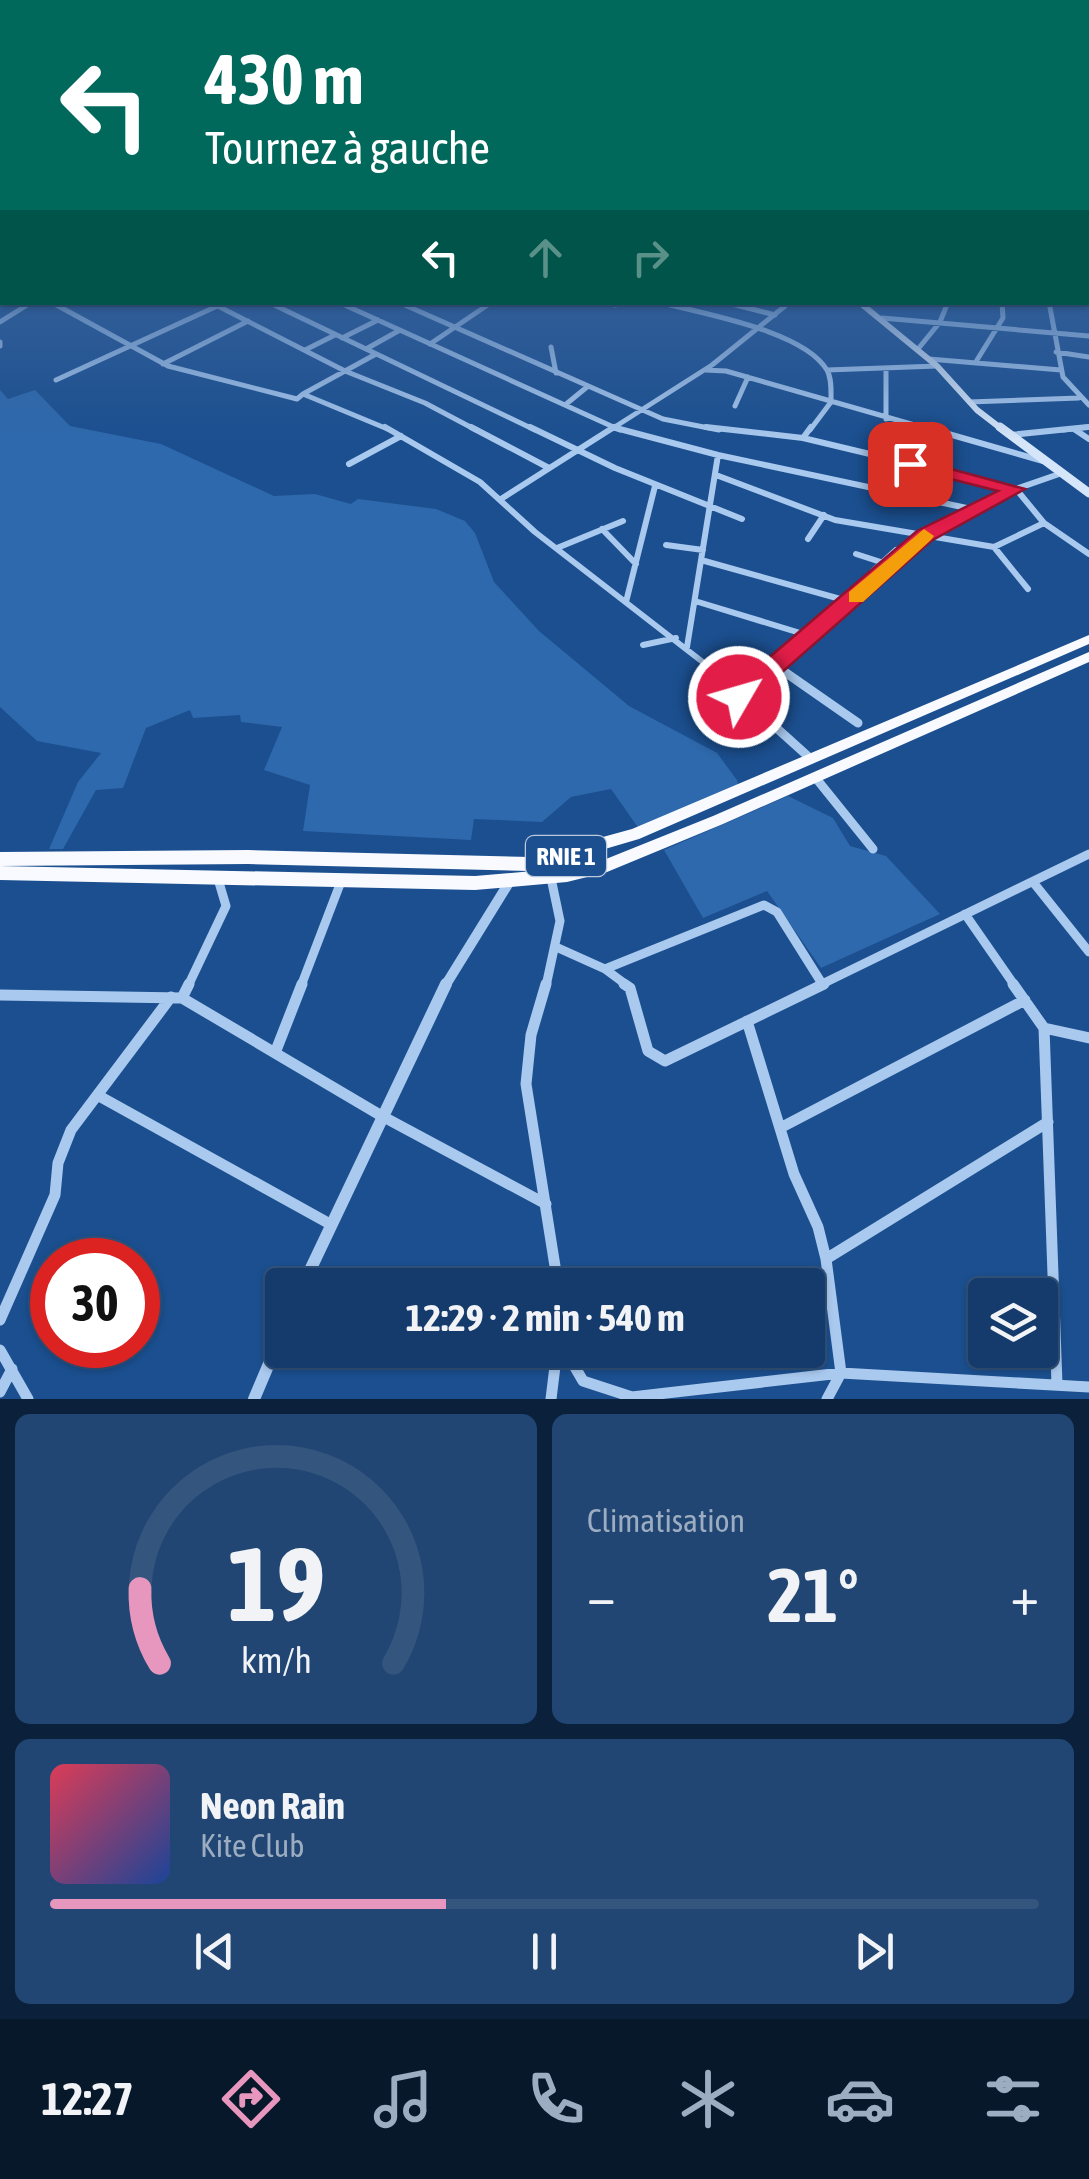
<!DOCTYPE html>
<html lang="fr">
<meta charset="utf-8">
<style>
:root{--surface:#143b6b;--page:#214673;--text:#f1f3f6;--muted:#9dadc1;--line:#33557e;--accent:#e797bd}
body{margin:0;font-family:"Asap Condensed",sans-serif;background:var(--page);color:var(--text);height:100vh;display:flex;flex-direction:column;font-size:38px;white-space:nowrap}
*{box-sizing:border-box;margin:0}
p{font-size:32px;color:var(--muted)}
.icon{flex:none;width:55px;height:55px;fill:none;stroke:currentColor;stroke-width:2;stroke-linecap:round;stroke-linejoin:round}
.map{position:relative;height:1399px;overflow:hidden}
.details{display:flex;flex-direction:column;gap:15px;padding:15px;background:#0b203b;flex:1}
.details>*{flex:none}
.hud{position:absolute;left:0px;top:0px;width:1090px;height:305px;box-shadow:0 2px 8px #0004,0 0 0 2px var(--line);background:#00695c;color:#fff;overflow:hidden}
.controls{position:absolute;left:968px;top:1278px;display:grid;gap:20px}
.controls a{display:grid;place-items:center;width:90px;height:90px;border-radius:10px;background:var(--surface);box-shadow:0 2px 8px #0004,0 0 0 2px var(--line);font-size:50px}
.speed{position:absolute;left:30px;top:1238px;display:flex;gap:20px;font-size:50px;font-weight:700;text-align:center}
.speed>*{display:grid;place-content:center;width:130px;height:130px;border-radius:50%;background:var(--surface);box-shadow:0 2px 8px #0004,0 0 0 2px var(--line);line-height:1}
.speed .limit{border:15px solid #d22;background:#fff;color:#111}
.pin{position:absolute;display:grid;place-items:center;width:85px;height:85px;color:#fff;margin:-42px;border-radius:20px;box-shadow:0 5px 15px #0006}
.me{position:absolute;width:110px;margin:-55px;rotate:52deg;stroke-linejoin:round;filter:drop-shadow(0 0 8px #0008)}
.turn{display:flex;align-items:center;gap:35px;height:210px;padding:0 40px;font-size:45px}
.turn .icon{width:130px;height:130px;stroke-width:2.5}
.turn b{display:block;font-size:70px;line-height:85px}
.lanes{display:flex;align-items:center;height:95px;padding:0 40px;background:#0003;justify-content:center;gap:50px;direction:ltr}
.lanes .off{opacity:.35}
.big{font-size:75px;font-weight:700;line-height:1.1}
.details .widget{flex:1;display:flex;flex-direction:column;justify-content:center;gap:15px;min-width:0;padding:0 35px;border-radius:15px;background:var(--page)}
.details .dial{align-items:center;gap:0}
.dial svg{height:260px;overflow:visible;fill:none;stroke:var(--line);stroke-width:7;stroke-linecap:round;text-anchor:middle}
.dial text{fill:var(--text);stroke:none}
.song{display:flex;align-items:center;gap:30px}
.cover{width:120px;height:120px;border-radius:15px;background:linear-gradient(135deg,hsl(350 70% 55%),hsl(220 70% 35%))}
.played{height:10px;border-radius:5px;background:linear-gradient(90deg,var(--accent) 40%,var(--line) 40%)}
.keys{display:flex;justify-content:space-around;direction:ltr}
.heat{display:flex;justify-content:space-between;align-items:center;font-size:55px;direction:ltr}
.details .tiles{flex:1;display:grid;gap:15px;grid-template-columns:1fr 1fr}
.widget:last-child{grid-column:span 2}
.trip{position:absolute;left:265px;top:1268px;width:560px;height:100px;border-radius:10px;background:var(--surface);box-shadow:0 2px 8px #0004,0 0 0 2px var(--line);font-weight:700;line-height:100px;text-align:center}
.tab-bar{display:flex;height:160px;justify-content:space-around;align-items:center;background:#08182b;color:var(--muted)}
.tab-bar .icon{width:70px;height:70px}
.tab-bar .on{color:var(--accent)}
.tab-bar b{font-size:45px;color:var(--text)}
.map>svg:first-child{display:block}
.green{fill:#2e69ad}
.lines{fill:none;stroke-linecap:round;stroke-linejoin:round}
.minor-far3{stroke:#a9c9ee;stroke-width:5}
.minor-far2{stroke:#a9c9ee;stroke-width:6}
.minor-far1{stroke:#a9c9ee;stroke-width:9}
.minor{stroke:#a9c9ee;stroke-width:11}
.tertiary-far1{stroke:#a9c9ee;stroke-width:10}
.tertiary{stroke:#a9c9ee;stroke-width:12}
.secondary-far1{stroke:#d6e6fa;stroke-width:6}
.secondary{stroke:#d6e6fa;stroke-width:9}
.trunk{fill:#f8faff;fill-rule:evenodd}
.route{fill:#e11d48;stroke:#92132f;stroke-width:2.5}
.slow{fill:#f59e0b}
.labels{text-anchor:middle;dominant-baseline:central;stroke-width:10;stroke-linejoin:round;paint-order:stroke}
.shield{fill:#1b4f8f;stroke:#bbcadd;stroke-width:2.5}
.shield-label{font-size:25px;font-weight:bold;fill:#fff}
</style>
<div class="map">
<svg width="1089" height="1399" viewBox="0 0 1089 1399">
<rect width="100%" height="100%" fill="#1b4f8f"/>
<path class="green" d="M0,390L8,399L35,390L70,426L161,444L274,496L315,494L351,504L358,499L436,509L465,521L475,533L494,582L539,631L629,706L717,753L737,780L740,794L644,836L611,789L571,797L542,822L474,819L471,840L303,831L310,785L264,770L282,727L241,722L240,715L193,718L190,710L146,728L123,788L96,790L63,849H49L78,782L101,753L37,741L0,707Z
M788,796L833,818L850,846L886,856L940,914L821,968L767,891L703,918L664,850Z"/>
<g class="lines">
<path class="minor-far3" d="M51,302L168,366L297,399L303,394L390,430
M210,302L345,371L425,403L476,430
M268,302L535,430
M338,302L620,430
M398,302L663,419L719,430
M659,302C702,314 803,330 827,370C832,379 831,392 831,402L810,430
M724,302L775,315
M1049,302L1063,377L1089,405
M615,305L626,302
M882,318L1089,336
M0,322L32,302
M342,338L378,320
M0,342V346
M430,344L492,302
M551,347L556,373
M366,349L400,330
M918,349L940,322L948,302
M305,350L335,335
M1056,352L1089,357
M929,359L1061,370
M977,360L1003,318L1002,302
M163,364L248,321
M886,369V419
M705,370L726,371L932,430
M827,370L937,366
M56,380L226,302
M303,394L376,354
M969,402L1079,398
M565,405L587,387
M735,406L748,377
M610,430L712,365L790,302
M1063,430L1089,427"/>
<path class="minor-far2" d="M385,427L480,482L535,532L713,670
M471,427L549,468
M530,427L615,468L742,519
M612,427L718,455L976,510
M706,427L803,438L1016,489L1044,523L1089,554
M924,427L1043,461
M1074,429L1089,439
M1010,435L1088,427
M803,438L811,427
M349,464L401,436
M716,475L835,520L994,547L1044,523
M501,499L614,427
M602,529L636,564
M808,539L824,515
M666,545L703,550
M994,547L1028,589
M557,548L623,521
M856,554L890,565
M701,560L851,602
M873,571L896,550
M695,601L810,636
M626,602L655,486
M643,645L676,638
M687,647L718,455
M778,667L783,670
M770,670L924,536L1016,489L1062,473"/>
<path class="minor-far1" d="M710,668L811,759
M779,668L858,723
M739,697L772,668
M815,777L873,849
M1033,882L1089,952
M965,914L1015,986
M556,947L605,969L628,986
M605,969L764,905L777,912L821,982
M188,986L226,906L218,879
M301,986L342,879
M546,986L560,921L551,878
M818,986L1089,854"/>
<path class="minor" d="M546,984L531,1035L526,1084L558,1285
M624,984L630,988L648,1051L665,1061L824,984
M1013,984L1044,1028L1057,1384
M0,995L182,998L380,1115L546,1204
M182,998L189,984
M747,1021L794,1174L818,1227L826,1259L841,1373L827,1399
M1044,1028L1089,1038
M275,1053L302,984
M99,1096L330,1224
M782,1127L1025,1000
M826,1259L1048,1122
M0,1320L55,1195L58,1163L71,1130L171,997
M0,1350L28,1399
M565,1350L583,1381L632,1397L841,1373L1089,1387
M0,1392L12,1369
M551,1399L557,1350"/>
<path class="tertiary-far1" d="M445,986L510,881"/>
<path class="tertiary" d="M303,1285L446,984
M254,1399L282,1333"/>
<path class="secondary-far1" d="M859,302L937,366L977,410L1003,430"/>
<path class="secondary" d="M1000,427L1089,493"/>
<path class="trunk" d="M1089,635V644L639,839L530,871L248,864L0,866V852L248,850L530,857L632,829Z
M1089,652V662L723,824L607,872L567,882L475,890L0,880V866L475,876L567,868L606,859L713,816Z"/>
</g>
<linearGradient id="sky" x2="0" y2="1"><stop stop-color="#0f2b4f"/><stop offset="0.56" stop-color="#39639b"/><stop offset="1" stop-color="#39639b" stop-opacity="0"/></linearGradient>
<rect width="1089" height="441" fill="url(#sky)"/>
<path class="route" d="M910,458L1025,489L931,541L747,703H731V690L917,531L998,491L903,467V460Z"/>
<path class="slow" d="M924,529L934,536L931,540L863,602H849V592Z"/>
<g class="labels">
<rect class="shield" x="526" y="836" width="80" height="40" rx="8"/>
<g class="shield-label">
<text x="566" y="856">RNIE 1</text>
</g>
</g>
</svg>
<div class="controls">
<a><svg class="icon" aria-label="layers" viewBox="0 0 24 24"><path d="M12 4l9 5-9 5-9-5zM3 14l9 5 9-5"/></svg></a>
</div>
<div class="speed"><div class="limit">30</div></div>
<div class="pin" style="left:910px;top:464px;background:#d93025"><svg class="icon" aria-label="arrive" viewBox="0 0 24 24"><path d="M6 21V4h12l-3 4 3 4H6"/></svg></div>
<svg class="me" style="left:739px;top:697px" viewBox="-20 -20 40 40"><circle r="17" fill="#e11d48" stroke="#fff" stroke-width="3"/><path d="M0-11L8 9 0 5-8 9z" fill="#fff"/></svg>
<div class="trip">12:29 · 2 min · 540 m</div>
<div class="hud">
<div class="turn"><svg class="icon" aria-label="left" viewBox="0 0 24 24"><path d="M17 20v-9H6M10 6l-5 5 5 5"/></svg><div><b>430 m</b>Tournez à gauche</div></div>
<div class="lanes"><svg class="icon" aria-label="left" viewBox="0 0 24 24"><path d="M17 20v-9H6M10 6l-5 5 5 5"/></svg><svg class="icon off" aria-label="ahead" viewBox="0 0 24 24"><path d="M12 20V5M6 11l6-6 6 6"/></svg><svg class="icon off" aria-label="right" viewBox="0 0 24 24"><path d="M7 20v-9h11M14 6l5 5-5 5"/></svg></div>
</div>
</div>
<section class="details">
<div class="tiles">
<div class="widget dial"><svg viewBox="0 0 100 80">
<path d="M14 69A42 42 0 1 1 86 69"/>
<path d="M14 69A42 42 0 0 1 8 46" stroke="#e797bd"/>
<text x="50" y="56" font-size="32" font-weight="700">19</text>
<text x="50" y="72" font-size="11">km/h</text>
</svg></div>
<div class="widget"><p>Climatisation</p>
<div class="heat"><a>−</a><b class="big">21°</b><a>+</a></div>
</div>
<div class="widget">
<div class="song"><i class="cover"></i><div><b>Neon Rain</b><p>Kite Club</p></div></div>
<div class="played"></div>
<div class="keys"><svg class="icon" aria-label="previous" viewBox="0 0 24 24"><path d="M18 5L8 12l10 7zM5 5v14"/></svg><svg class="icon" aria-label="pause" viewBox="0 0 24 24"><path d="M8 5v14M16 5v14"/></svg><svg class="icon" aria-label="next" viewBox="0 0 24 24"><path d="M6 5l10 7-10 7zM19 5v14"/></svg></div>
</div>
</div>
</section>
<nav class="tab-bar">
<b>12:27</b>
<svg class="icon on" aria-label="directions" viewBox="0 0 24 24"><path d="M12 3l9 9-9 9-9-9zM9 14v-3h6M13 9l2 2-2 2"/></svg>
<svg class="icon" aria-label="music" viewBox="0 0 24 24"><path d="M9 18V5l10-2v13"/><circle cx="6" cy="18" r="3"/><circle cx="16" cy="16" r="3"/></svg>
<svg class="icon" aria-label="phone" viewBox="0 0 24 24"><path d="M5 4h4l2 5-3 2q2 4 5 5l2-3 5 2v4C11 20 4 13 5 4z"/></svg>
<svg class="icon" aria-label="climate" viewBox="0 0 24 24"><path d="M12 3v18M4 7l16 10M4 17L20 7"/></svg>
<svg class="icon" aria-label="car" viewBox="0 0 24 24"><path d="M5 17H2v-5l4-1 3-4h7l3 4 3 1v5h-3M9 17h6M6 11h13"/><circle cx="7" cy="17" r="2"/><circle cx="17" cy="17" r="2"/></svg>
<svg class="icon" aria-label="filters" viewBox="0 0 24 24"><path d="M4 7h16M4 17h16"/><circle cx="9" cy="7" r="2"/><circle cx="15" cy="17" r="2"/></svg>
</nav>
